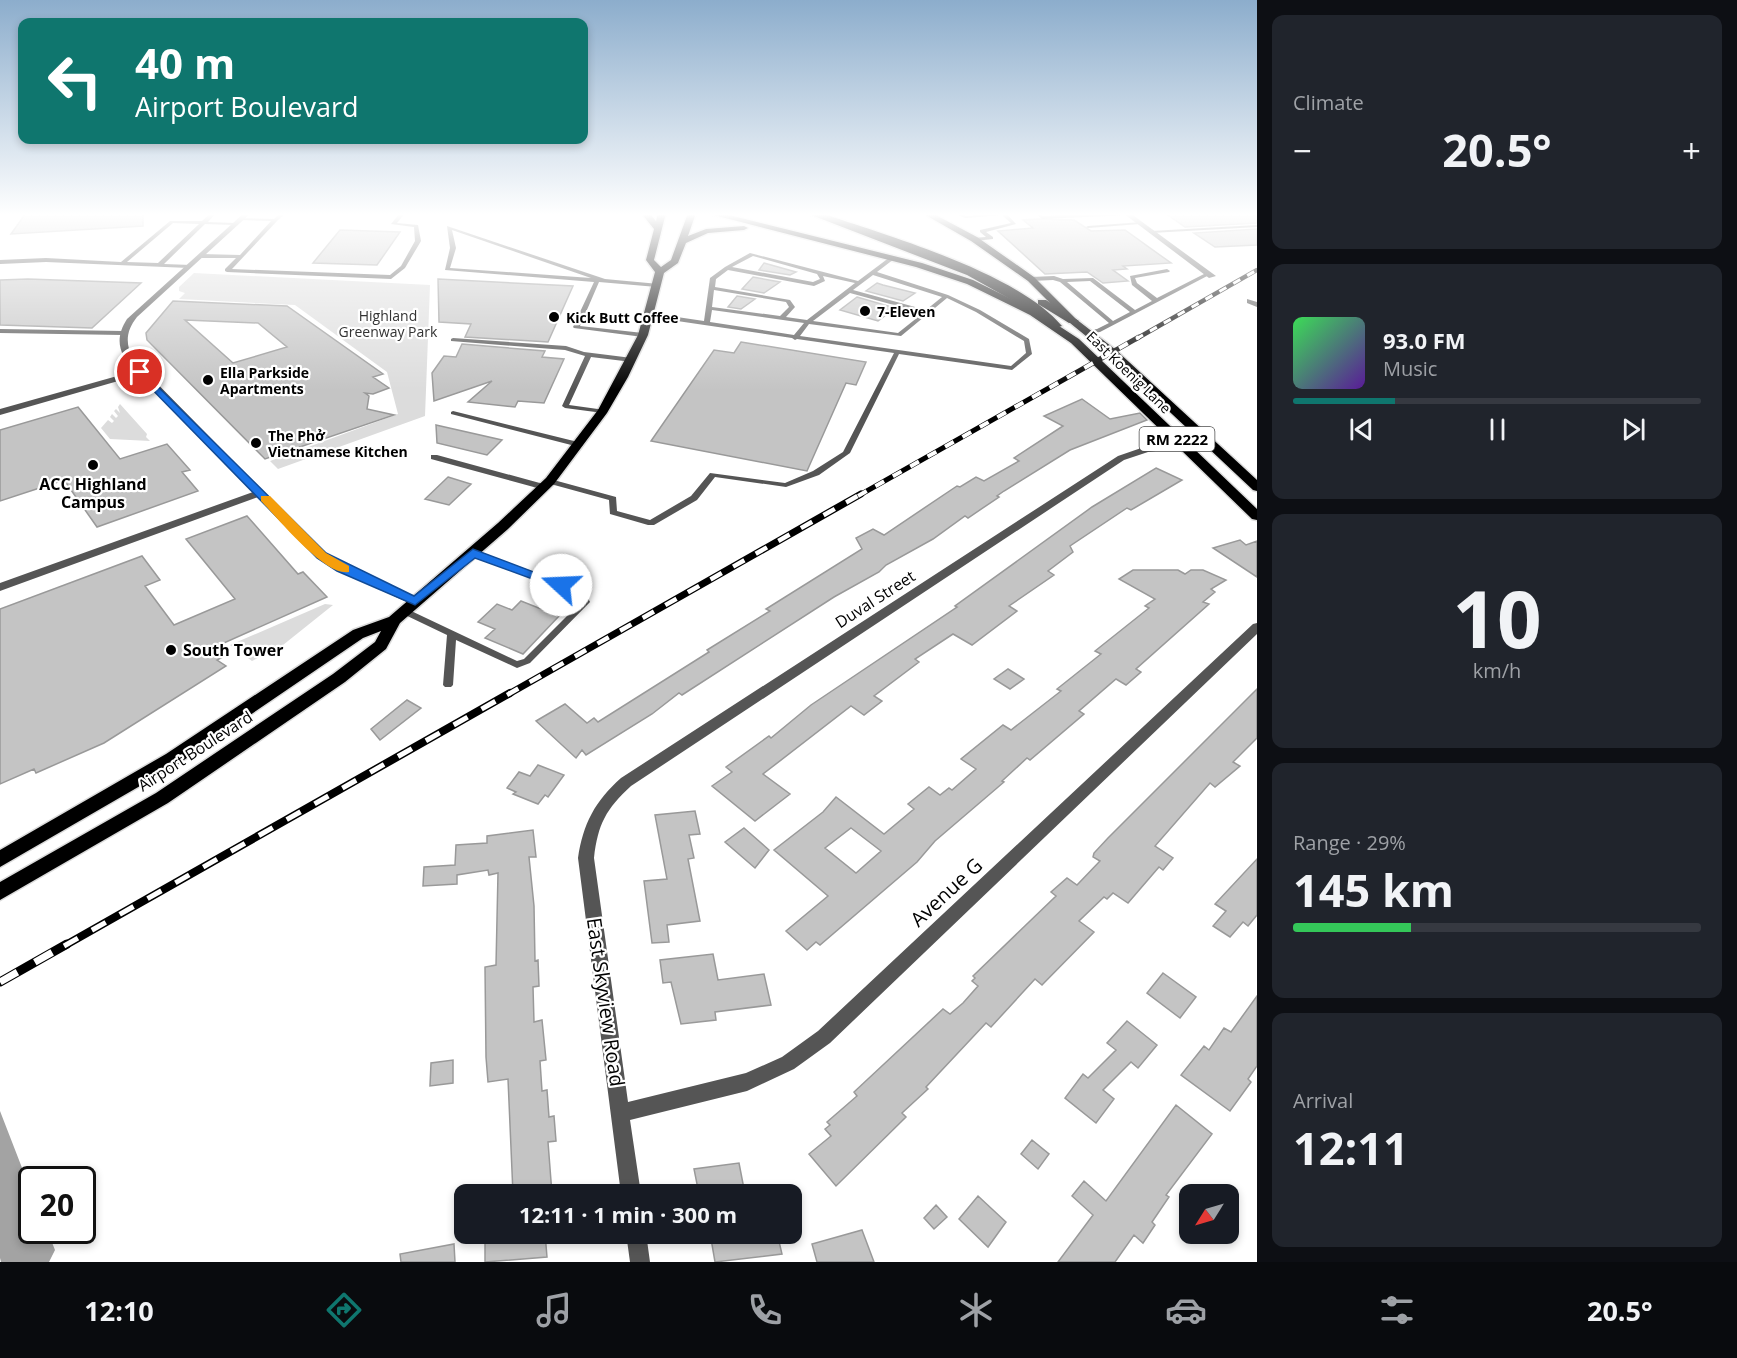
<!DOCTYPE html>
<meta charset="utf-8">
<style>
:root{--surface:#171b24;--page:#20242c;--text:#f1f3f6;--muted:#9ea1a6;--line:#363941;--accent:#0f766e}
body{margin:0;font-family:"Open Sans",sans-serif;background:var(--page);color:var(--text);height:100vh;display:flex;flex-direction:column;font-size:22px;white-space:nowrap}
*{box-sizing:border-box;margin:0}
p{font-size:20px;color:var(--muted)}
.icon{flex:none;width:33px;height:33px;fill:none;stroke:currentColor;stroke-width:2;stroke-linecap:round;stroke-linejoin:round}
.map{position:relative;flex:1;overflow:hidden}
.panel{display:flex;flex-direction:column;gap:15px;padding:15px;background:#0d0f14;width:480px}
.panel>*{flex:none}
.hud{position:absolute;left:18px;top:18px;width:570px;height:126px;border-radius:12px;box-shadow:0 3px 9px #0003;background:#0f766e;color:#fff;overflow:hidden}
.needle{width:39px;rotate:233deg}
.controls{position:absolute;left:1179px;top:1184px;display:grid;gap:12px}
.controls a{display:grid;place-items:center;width:60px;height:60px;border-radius:12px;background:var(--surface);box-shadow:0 3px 9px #0003;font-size:30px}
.speed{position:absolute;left:18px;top:1166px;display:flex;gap:12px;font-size:30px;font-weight:700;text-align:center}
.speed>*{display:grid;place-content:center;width:78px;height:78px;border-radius:50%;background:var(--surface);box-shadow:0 3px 9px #0003;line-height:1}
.speed .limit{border:3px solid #111;border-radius:9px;background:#fff;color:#111}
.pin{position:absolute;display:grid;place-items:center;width:51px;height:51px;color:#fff;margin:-26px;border:3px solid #fff;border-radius:50%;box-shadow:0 2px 6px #0007}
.me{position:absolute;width:66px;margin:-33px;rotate:290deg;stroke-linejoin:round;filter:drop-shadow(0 0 4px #0008)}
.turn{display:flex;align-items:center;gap:21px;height:126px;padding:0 18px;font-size:27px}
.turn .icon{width:78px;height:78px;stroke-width:2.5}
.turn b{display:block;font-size:42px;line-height:51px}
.big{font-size:45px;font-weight:700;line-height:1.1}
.panel .card{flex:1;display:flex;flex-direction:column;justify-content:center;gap:9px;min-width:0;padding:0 21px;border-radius:12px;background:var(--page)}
.panel .dial{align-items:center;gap:0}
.dial b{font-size:78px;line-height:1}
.song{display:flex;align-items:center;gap:18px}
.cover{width:72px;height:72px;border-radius:9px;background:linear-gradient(135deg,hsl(130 70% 55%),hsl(270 70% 35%))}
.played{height:6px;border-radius:3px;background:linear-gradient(90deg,var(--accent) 25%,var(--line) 25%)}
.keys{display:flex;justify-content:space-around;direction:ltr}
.heat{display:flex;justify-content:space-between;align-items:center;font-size:33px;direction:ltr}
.charge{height:9px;border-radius:4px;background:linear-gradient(90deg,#34c759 29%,var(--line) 0)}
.trip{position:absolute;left:454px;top:1184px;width:348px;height:60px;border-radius:12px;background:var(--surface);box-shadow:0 3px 9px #0003;font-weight:700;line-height:60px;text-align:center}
.menu{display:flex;height:96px;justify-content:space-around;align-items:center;background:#090b0e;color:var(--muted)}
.menu .icon{width:42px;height:42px}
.menu .selected{color:var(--accent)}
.menu b{font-size:27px;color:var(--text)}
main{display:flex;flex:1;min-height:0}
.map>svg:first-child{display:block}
.green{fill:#dcdcdc}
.water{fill:#a3a3a3}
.building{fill:#c4c4c4;stroke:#999;stroke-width:1.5;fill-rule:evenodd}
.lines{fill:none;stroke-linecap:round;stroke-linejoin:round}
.primary-casing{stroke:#dbdbdb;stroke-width:3}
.motorway-casing{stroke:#dbdbdb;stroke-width:3}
.service{fill:#555;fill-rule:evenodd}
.minor{fill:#555;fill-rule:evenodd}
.primary{fill:#000;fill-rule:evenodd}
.motorway{fill:#000;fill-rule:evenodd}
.rail-far4-casing{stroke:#000;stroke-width:4.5}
.rail-far3-casing{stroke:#000;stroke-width:5}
.rail-far2-casing{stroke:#000;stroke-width:7}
.rail-far1-casing{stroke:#000;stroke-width:8}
.rail-casing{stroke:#000;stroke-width:9}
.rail-far4{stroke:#fff;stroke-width:3;stroke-dasharray:8;stroke-linecap:butt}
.rail-far3{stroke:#fff;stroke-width:4;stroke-dasharray:10;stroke-linecap:butt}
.rail-far2{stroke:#fff;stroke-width:4.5;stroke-dasharray:13;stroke-linecap:butt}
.rail-far1{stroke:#fff;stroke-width:5;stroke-dasharray:16;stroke-linecap:butt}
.rail{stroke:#fff;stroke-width:7;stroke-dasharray:20;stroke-linecap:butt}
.route{fill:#1a73e8;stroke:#114b97;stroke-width:1.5}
.slow{fill:#f59e0b}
.poi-dot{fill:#000;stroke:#fff;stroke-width:2}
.labels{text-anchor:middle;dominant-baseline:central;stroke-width:4.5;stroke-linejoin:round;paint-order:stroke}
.far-poi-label{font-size:14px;font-weight:bold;fill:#000;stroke:#fff;text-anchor:start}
.far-park-label{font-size:14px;fill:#333;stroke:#fff}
.far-street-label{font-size:14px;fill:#000;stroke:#fff}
.shield{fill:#fff;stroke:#4c4c4c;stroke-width:1.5}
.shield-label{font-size:15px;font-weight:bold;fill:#000}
.poi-label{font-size:16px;font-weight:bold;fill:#000;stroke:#fff}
.street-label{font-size:16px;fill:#000;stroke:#fff}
.near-street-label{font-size:20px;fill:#000;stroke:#fff}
</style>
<main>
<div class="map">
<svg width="1257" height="1262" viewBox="0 0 1257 1262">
<rect width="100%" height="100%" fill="#fff"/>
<path class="green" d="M194,273L430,285L425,416L278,469L270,461L398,414L387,372L295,305L179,299L185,293L179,291V287Z
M120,404L147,434L146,437L150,441L110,439L101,428L108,420L112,423L114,421L110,417L112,414L116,418L118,416L114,411L116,409L120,413L118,407Z
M325,604L333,605L283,645L252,661L230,645Z"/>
<path class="water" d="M0,1111L31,1191L32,1230H47L55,1250L49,1262H1L0,1258Z"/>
<path class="building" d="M26,213H143V226L11,234Z
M1165,213H1251L1257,217V223L1185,227Z
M1039,219L1074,220L1091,231L1125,230L1171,263L1123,266L1127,269L1113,270L1128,281L1103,283L1087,272L1045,274L998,231L1033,228L1023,220Z
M1257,229V245L1215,247L1194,233Z
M340,230L400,232L377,265L313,263Z
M764,263L796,272L790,275L759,270Z
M753,277L780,282L764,293L742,289Z
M28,279L141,283L92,328L0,325V280Z
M438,279L573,286L548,342L465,337L471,324L439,322Z
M877,283L883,285L915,293L903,301L866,291Z
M737,296L755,299L741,309L728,307Z
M857,297L895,308L878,321L840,310Z
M173,301L287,306L383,374L373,377L389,388L373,394L365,393L369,396L367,409L394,415L265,459L147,340L146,333ZM185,320L258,323L287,347L233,363Z
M741,342L866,362L856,385L846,383L807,471L651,441L714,350L734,353Z
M462,344L545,351L542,357L564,359L544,403L518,401L515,407L468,402L492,381L434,401L432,373L444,356L456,357Z
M1082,399L1110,419L1140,413L1147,420L1070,450L1004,491L997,496L999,497L968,518L965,516L933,539L886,565L879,572L834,597L682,695L679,693L652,714L586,755L582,750L576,758L536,721L565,704L587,723L594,718L598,722L709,652L707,650L770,611L766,609L862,549L856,538L873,529L884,535L957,486L960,487L976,477L984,481L1019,461L1014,458L1063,426L1044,416Z
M78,407L120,459L167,444L190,470L182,472L198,491L97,527L64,480L0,501V430Z
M436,425L502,440L487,455L437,443Z
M1156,468L1182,480L1131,510L1127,508L1070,546L1073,552L1048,571L1054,575L1009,606L1017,611L972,645L953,634L915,659L919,662L874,696L882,701L864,715L851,706L763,774L790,794L755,821L712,786L732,772L726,767L769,736L771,738L811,705L957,607L955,606L1092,507Z
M448,477L471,484L449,505L425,499Z
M247,516L298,574L303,572L327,597L208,650L221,658L217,660L226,666L104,743L36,773L34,769L0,784V609L142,556L160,580L145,586L174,625L235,599L186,539Z
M1240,540L1246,545L1257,541V577L1213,548Z
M1133,570H1178L1185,574L1191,570H1203L1226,580L1211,589L1215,592L1203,602L1209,604L1136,669L1141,672L1126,685L1116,679L1079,711L1084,714L1030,760L1027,758L1002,781L1004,782L935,841L917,862L820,945L816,942L807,950L786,931L828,896L774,850L823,812L836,797L884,834L914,809L908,804L929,787L940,795L949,788L952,790L976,769L961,759L1003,725L1011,730L1061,691L1057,689L1101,654L1095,651L1149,608L1145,606L1155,599L1119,579ZM851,828L881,851L856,873L825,848Z
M521,601L559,616L523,654L485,638L495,629L478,622L497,604L512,610Z
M1008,669L1024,679L1010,689L994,679Z
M1257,689V738L1233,762L1240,766L1215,787L1210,783L1155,846L1173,858L1163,870L1159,867L1128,903L1113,893L1107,899L1104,897L1079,921L1094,932L1042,985L1035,979L991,1027L986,1023L926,1087L928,1089L902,1113L906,1117L836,1186L809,1154L831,1136L825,1129L830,1125L827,1122L857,1096L854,1092L943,1009L950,1014L963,1003L978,986L972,981L975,978L973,976L1056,896L1051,892L1067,878L1077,885L1100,861L1093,857L1094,853L1108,838Z
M407,700L421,708L380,740L371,729Z
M538,765L564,775L548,797L545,795L538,804L513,794L516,792L507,788L519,772L530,776Z
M695,811L700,834L689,835L694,858L688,859L700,921L667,925L669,942L652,943L644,881L667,879L655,815Z
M744,828L769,850L755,868L725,842Z
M533,830L536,857H529L534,906L535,961L538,960L539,986L533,987L534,1022L542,1020L546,1060L540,1061L542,1091L547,1090L549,1117L554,1116L556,1141L548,1142L552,1194H513L508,1079L488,1082L486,1057L485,967L496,965L498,873L489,875L488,870L457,875V884L423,886L424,867L455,865L456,845L487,843V836Z
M1257,859V915L1248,926L1243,922L1230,937L1213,926L1226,911L1215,904Z
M713,954L718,980L764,974L771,1005L715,1012L716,1020L681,1024L671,982L663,983L660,960Z
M1163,973L1196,997L1180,1018L1147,993Z
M1257,996V1066L1248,1079L1251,1082L1230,1111L1181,1075L1204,1046L1209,1050L1224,1028L1231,1032Z
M1127,1021L1157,1045L1138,1068L1131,1062L1103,1090L1114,1099L1096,1123L1065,1098L1083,1074L1088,1078L1116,1050L1107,1043Z
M453,1060V1083L430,1086L431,1063Z
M1176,1105L1212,1134L1166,1195L1169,1197L1152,1222L1155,1225L1143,1243L1134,1235L1115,1262H1058L1093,1215L1072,1196L1084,1181L1106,1201Z
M1032,1140L1049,1154L1038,1169L1021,1154Z
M739,1163L745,1194H699L694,1169Z
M978,1196L1006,1222L988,1247L959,1219Z
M936,1205L947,1217L934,1229L924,1218Z
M862,1230L874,1262H817L812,1244Z
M502,1233H545L547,1257L485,1262V1239L502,1236Z
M710,1233H777L782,1254L715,1262Z
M454,1244L455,1262H401L400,1254Z"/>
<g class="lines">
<defs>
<path id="primary" d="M641,213H649L656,221L658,213H666L654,260L661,267L671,260L688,213H696L688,236L706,229L744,226L748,228L744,230L708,233L686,243L678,263L664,273L648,335L628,377L607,413L554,484L508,529L400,623L386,649L345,682L168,803L0,900V882L156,793L333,674L375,642L381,631L363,638L178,764L0,867V850L166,754L353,630L389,617L498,523L546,478L598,410L638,335L655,272L646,260L654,229Z
M706,213H721L922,263L973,280L1036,311L1079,339L1257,509V520L1252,519L1071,343L1030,315L967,284L916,267Z
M922,213H932L977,237L1034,277L1076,319L1116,350L1257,480V491L1253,490L1108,354L1070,323L1028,281L971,241Z"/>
<path id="motorway" d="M806,213H821C888,236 1016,272 1062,326L1052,329L1026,308L967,275Z
M1038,300H1046L1079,321L1069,323L1038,304Z"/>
</defs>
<use href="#primary" class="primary-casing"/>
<use href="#motorway" class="motorway-casing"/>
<path class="service" d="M211,213H216L208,222L236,223L238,224L236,225L205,224L164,264L191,265L192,266L189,268L46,262L0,264V260L46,258L121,262L170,221H202ZM173,223L199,224L158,263L127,262Z
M281,213H286L277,221L232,269L390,275L401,266L415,241L414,227L391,224L400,213H405L397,223L418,225L421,241L405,268L391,279L227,272L225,271V269L236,258H202L199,256L202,254L240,255L271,221L242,220L240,219V218L274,219Z
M953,213H960L966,216L1006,213L1016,224L986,232L993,237V239L974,241L971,239L972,238L986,237L980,232V230L1011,223L1002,215L965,218Z
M1035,213H1040L1043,216L1112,213L1129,214L1127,215L1042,219Z
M1142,222V223L1140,224L1088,228L1086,227L1088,226Z
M1257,225V227L1151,233L1149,232L1151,231Z
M447,226L605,279L659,284L660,285L657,287L599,282L580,326L643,333L646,335L643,337L574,328L573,327L594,282L445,270L450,248ZM452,230L591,278L450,268L456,248Z
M750,253L858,281L890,257H894V259L877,272L948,295L980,310L1029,339L1032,354L1012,370L899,354L850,453L819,475L786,487L715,477L697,500L654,525H648L610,514L609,500L547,483V479H550L616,497L617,511L650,520L691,496L710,473L785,483L813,471L843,452L894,353L797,339L795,340L792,338L650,317L647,315L650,313L704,321L710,278L725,267ZM753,256L817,274L820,279L813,282L732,267ZM728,270L814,286L825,281L823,276L855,283L807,320L786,317L795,307L790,300L715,287L716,279ZM873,275L942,297L926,310L853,290ZM714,290L786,302L789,307L780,316L712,307ZM850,293L923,313L898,333L813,321ZM947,298L976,312L1024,341L1026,353L1011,366L800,336L809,324L901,336ZM712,310L804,323L794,335L710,322Z
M1167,269L1170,271L1169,272L1135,278L1137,283L1157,298L1206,273L1211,274L1100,332L1087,334L1084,332L1085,331L1097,329L1109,323L1060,282L1053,280L1031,281L1028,279L1031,277L1054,276L1063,279L1093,278L1135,310L1152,301L1132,285L1130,276ZM1090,281L1130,312L1113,321L1067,282Z
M0,329L123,331L126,333L123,335L0,333Z
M453,338L566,346L584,352L632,358L635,360L632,362L591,357L569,405L605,410L606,411L603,413L565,408L562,406L585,356L565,350L451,341V339Z
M453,411L582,443L583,445L579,447L451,414V412Z
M431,455H437L547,485L548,487L547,489H541L431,459Z
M470,551H476L584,590L590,602L530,663L517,668L456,640L453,685L451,687H445L443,685L447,635L401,613L400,611L401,609H407L517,661L524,659L581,602L578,594L470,555L469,553Z"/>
<path class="minor" d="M244,213H251L137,317C126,331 125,343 133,359L325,554L346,566L419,598L421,601L419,604H411L338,570L317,558L258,497L0,591V583L253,492L139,375L0,415V409L135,371C119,355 114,339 127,319Z
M1123,213H1130L1216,276L1209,278Z
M1247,299L1257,302V307L1247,303Z
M1184,442L1189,445L1187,447L1148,452L1124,460L631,786C606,809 598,824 594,858L628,1102L746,1073L782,1057L818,1031L1253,624L1257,623V634L830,1043L794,1069L747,1091L630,1120L641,1194H621L578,858C583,824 595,801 621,778L1118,456L1147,446Z
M626,1233H646L650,1262H630Z"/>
<use href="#primary" class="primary"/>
<use href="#motorway" class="motorway"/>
<defs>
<path id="rail-far4" d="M1136,339L1257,270"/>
<path id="rail-far3" d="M858,496L1139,337"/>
<path id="rail-far2" d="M507,695L861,494"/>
<path id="rail-far1" d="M64,946L510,693"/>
<path id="rail" d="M0,982L67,944"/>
</defs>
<use href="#rail-far4" class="rail-far4-casing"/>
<use href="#rail-far3" class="rail-far3-casing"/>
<use href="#rail-far2" class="rail-far2-casing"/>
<use href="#rail-far1" class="rail-far1-casing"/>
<use href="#rail" class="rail-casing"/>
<use href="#rail-far4" class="rail-far4"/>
<use href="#rail-far3" class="rail-far3"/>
<use href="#rail-far2" class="rail-far2"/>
<use href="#rail-far1" class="rail-far1"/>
<use href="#rail" class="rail"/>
</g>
<linearGradient id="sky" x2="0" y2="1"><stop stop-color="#8cadcc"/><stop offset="0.55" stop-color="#fff"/><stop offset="1" stop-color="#fff" stop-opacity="0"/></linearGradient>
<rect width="1257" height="390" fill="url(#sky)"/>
<path class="route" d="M140,369L326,553L414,596L473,549L568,585L566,588H557L475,558L415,605L337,571L317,558L137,374V369Z"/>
<path class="slow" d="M261,496H270L326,553L349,566V572C325,577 277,517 261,501Z"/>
<g class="poi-dot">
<circle cx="865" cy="311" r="6"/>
<circle cx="554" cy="317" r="6"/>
<circle cx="208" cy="380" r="6"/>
<circle cx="256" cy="443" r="6"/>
<circle cx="93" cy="465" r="6"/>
<circle cx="171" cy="650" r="6"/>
</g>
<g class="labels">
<g class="far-poi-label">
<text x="877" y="311">7-Eleven</text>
<text x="566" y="317">Kick Butt Coffee</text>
<text x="220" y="372">Ella Parkside<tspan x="220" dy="16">Apartments</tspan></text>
<text x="268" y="435">The Phở<tspan x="268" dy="16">Vietnamese Kitchen</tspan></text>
</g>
<g class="far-park-label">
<text x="388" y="315">Highland<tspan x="388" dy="16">Greenway Park</tspan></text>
</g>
<g class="far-street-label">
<text transform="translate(1129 372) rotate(44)">East Koenig Lane</text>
</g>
<rect class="shield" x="1139.5" y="427" width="75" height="24" rx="4.5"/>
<g class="shield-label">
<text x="1177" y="439">RM 2222</text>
</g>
<g class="poi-label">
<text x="93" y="484">ACC Highland<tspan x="93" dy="18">Campus</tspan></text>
<text x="183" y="650" text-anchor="start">South Tower</text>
</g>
<g class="street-label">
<text transform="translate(875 599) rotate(-33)">Duval Street</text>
<text transform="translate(195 751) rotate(-33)">Airport Boulevard</text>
</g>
<g class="near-street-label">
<text transform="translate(946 892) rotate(-43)">Avenue G</text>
<text transform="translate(606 1002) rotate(82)">East Skyview Road</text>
</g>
</g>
</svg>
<div class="controls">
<a><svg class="needle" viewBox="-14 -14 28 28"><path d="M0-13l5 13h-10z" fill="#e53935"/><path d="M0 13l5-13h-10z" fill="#9ea1a6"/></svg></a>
</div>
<div class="speed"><div class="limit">20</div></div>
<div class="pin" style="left:140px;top:372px;background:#d93025"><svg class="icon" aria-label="arrive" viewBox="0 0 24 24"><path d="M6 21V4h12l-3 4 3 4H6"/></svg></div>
<svg class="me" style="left:561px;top:585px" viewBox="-20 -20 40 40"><circle r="19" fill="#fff"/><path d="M0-13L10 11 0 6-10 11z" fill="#1a73e8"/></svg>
<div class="trip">12:11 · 1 min · 300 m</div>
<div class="hud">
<div class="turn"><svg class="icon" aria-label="left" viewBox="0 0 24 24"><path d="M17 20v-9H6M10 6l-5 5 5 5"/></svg><div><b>40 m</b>Airport Boulevard</div></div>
</div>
</div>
<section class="panel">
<div class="card"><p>Climate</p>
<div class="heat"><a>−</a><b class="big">20.5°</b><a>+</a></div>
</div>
<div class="card">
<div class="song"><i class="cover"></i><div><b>93.0 FM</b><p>Music</p></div></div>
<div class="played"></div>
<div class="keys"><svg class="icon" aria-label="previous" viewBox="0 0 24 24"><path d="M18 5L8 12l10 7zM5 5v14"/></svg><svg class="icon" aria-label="pause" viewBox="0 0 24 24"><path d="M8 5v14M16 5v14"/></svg><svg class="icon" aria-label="next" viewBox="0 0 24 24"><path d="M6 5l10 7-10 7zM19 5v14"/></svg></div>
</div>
<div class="card dial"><b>10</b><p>km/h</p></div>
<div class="card"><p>Range · 29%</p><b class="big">145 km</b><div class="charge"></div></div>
<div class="card"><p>Arrival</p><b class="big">12:11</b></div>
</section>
</main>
<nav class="menu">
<b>12:10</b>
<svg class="icon selected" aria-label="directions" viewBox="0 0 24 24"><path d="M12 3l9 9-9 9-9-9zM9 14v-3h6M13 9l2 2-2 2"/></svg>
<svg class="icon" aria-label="music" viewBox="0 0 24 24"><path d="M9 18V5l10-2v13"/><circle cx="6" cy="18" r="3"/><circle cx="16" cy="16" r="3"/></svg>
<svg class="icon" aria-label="phone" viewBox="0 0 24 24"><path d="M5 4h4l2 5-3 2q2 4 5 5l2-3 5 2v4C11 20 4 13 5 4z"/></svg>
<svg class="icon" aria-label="climate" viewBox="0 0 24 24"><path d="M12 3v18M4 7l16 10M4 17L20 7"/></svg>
<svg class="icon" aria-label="car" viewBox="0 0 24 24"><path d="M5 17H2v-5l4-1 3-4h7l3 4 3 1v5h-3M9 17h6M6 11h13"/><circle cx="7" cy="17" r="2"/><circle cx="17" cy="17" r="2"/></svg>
<svg class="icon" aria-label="filters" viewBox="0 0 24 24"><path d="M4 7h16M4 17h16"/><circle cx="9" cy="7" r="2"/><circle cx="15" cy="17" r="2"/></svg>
<b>20.5°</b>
</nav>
